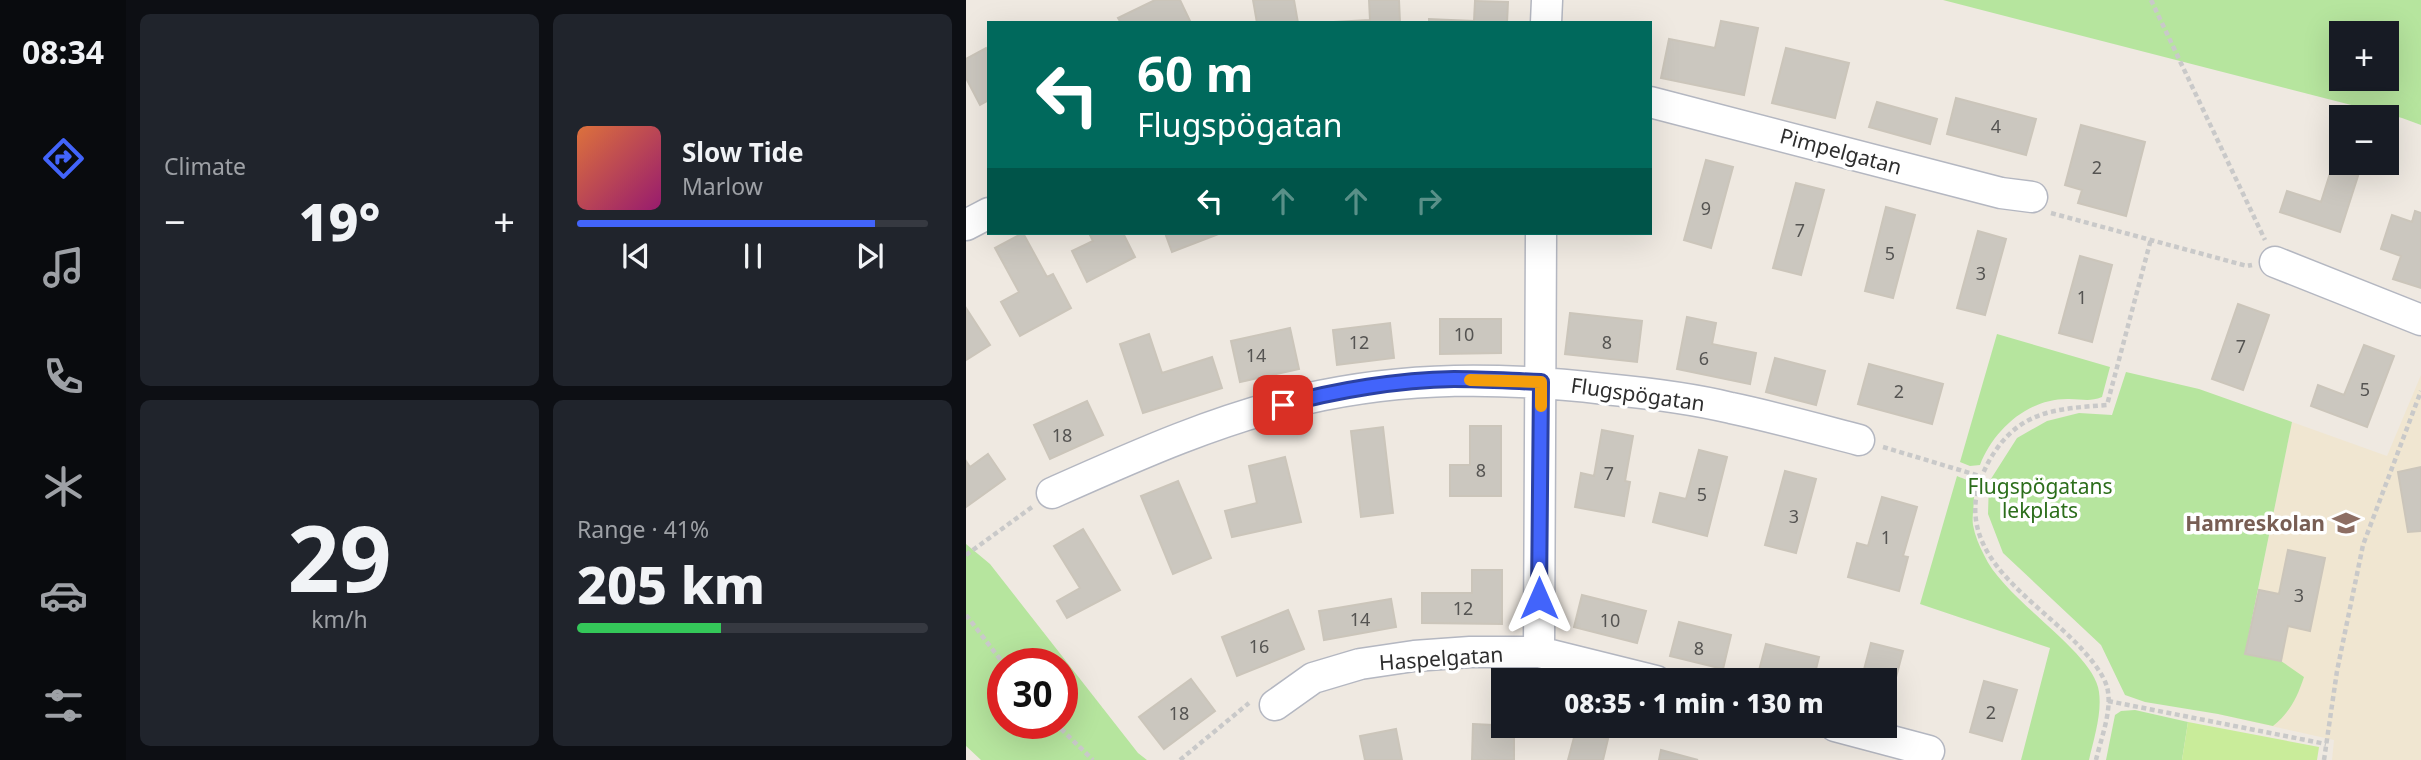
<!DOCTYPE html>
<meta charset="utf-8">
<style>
:root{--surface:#171b24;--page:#20242c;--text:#f1f3f6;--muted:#9ea1a6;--line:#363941;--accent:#4264fb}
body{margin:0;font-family:"Noto Sans",sans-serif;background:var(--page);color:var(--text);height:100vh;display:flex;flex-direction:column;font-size:26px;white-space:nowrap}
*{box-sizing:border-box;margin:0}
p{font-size:23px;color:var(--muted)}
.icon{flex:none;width:38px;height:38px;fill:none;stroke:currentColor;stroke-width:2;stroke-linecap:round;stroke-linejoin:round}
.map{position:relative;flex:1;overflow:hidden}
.side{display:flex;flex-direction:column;gap:14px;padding:14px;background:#0d0f14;width:840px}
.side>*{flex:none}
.guide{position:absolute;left:21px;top:21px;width:665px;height:214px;border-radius:0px;box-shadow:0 7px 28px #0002;background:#00695c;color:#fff;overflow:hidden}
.buttons{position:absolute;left:1363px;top:21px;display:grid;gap:14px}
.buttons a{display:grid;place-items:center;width:70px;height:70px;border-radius:0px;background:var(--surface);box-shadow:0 7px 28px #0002;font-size:35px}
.speed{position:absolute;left:21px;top:648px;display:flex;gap:14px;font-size:35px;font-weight:700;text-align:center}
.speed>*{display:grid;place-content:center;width:91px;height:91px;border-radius:50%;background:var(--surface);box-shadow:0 7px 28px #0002;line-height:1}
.speed .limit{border:10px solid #d22;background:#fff;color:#111}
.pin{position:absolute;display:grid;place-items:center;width:60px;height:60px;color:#fff;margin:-30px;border-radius:14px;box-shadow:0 4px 10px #0006}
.me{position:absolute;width:77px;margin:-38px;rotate:0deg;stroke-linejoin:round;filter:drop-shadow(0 0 5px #0008)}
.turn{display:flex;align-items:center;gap:24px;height:147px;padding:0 35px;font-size:32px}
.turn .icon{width:91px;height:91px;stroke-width:2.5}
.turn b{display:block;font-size:49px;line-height:60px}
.lanes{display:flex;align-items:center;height:66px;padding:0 35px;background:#0003;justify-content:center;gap:35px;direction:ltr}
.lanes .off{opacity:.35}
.big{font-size:52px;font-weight:800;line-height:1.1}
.side .card{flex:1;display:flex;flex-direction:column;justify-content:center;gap:10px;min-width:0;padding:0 24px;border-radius:10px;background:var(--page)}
.side .dial{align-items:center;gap:0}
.dial b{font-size:91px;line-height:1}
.song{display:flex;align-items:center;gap:21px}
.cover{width:84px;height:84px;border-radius:10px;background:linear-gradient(135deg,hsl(20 70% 55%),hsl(320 70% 35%))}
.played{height:7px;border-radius:4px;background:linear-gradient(90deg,var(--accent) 85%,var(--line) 85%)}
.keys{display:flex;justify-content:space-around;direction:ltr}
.heat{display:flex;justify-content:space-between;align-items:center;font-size:38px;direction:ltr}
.charge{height:10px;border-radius:5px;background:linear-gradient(90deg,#34c759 41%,var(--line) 0)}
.side .tiles{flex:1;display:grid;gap:14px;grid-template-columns:repeat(2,1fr)}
.trip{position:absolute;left:525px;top:668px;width:406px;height:70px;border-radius:0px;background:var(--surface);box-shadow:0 7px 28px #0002;font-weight:800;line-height:70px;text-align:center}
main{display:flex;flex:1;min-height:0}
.tabs{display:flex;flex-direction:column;width:126px;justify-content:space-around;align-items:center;background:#090b0e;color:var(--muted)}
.tabs .icon{width:49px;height:49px}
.tabs .on{color:var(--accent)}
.tabs b{font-size:32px;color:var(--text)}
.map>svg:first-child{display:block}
.education{fill:#f0e6d1}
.green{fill:#b6e59e;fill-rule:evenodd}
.pitch{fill:#c9ec9a}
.building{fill:#cbc7bf;stroke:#cbc5ba;stroke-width:2}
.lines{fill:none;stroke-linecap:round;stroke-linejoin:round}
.minor-casing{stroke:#b4b7c1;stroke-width:33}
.path{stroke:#c9c9c9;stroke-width:4.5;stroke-dasharray:5 3.5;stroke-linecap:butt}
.minor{stroke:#fff;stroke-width:30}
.route-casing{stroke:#2b41a3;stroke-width:18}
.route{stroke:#4264fb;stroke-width:12}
.slow{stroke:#f59e0b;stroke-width:12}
.labels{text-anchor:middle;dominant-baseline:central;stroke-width:7;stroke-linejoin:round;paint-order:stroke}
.number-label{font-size:18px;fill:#555452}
.street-label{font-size:21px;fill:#2e2e2e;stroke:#fff}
.park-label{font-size:21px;fill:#2c6e1b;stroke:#fff}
.education-label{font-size:21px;font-weight:bold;fill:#785e54;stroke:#fff;text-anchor:end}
</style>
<main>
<nav class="tabs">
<b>08:34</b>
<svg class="icon on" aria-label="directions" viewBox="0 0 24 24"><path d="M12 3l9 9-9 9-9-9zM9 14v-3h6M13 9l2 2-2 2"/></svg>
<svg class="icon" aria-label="music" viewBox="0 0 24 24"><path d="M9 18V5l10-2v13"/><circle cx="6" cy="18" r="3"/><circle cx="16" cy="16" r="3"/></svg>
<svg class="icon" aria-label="phone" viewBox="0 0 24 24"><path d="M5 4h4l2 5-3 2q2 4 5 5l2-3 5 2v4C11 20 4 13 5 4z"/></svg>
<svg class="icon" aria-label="climate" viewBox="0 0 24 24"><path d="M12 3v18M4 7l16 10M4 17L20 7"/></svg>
<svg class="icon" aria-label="car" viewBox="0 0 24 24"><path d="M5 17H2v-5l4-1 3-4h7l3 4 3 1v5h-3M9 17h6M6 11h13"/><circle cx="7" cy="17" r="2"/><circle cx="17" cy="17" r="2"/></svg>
<svg class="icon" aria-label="filters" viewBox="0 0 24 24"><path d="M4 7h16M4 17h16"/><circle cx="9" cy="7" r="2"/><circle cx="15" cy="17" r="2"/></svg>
</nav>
<section class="side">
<div class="tiles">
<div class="card"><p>Climate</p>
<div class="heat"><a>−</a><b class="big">19°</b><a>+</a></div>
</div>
<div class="card">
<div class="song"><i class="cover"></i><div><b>Slow Tide</b><p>Marlow</p></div></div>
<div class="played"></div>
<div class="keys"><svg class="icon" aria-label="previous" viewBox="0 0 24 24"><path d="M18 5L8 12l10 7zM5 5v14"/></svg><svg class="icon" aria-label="pause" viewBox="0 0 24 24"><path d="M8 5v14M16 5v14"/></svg><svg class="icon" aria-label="next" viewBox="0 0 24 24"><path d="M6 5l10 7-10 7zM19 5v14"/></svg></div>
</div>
<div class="card dial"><b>29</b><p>km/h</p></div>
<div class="card"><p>Range · 41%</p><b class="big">205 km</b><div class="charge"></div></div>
</div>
</section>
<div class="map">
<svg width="1455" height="760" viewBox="0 0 1455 760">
<rect width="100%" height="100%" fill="#efe9e1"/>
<path class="education" d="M1455,375V760H1366L1368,740L1252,714L1279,654L1326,422L1421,456Z"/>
<path class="green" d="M977,0H1455V125L1436,118ZM1376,33H1421V79H1376Z
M1031,334L1144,367L1136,397C1123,402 1117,399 1103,399C1063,398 1028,429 1014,465L1004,466L994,462Z
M1160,372L1233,389L1326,422L1279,653L1315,661L1338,677C1331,698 1324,712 1307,726L1252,714L1179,702L1159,695L1135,645L1037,553L1022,514L1023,482L1051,438L1081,421L1113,413L1146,415Z
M991,476C995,478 1001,479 1004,483C1012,492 1005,513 1007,525C1009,536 1013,545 1018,555C1038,600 1129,652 1133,692C1136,714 1128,738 1123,760H1055L1084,648L954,604Z
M0,544L24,564L172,753L181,760H15L0,746ZM37,663H96V723H37Z
M1169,710L1222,722L1216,760H1140L1149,715L1155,711Z"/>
<path class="pitch" d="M1222,722L1353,747L1351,760H1216Z"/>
<path class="building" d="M189,0H214L225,23H155L152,18Z
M287,0H328L332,23H291Z
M403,0H433L434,23H349L404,20Z
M509,1L542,2L541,23H463V19L508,21Z
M755,21L792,28L778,95L695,78L703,39L749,48Z
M20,48L23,53V100L14,105L0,78V59Z
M820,48L883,63L869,118L806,103Z
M990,98L1070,119L1060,155L981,134Z
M911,102L971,119L964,144L903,127Z
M1115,125L1179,142L1160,216L1112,203L1116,190L1099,185Z
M740,160L767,167L745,248L718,240Z
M1366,167L1392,176L1374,232L1314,212L1321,191L1355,202Z
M830,183L858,190L835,275L807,268Z
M920,207L949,215L927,298L899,291Z
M1449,211L1455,213V288L1427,279L1435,256L1415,249L1426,215L1446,222Z
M1012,231L1040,239L1019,315L991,308Z
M57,233L81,277L87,274L105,308L54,336L35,302L53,292L29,248Z
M123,233H157L169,257L121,282L106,251L127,241Z
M199,233H255L206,252Z
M1114,256L1146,265L1126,342L1093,333Z
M1272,304L1303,315L1277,390L1246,379Z
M0,308L24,345L0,360Z
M604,313L676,321L671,362L599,354Z
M721,317L750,323L746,344L790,353L784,384L711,369Z
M474,319H535V353L474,354Z
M424,323L428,358L371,365L367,330Z
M324,328L333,369L274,382L265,341Z
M183,334L196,373L246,357L256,388L177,413L154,344Z
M1398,345L1428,356L1401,427L1345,406L1352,385L1378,395Z
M809,358L859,371L850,405L800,392Z
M903,364L977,384L966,424L892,404Z
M121,401L137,435L84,459L68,425Z
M504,426H535V496H484V465H504Z
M417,427L427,513L395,517L385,431Z
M636,430L667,436L659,481L664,482L658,516L609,507L615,473L628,476Z
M733,450L761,457L741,536L687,522L694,493L720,499Z
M22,454L39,479L0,507V461L4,467Z
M319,457L335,522L266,537L259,511L291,503L283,466Z
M1455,467V531L1442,532L1432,472Z
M819,471L850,479L830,553L799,545Z
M212,481L245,558L207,574L175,496Z
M916,497L951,507L937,556L942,557L933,591L882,577L891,543L902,546Z
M117,529L154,590L101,618L91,601L114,588L88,546Z
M1322,550L1359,558L1344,631L1322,626L1315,661L1279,654L1293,590L1313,594Z
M506,570H536V624L456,623V593H506Z
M616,595L680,611L671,643L608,627Z
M425,599L430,627L358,640L353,611Z
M322,610L338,649L271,676L256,637Z
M713,622L765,635L757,669L704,656Z
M905,643L937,651L921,711H919V681H895Z
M800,644L853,657L847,681H804L791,678Z
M225,679L249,711L198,749L173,717Z
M1018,681L1051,690L1036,741L1004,732Z
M507,724L548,726V760H506Z
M430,729L436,760H399L394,736Z
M610,730L642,739L637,760H602Z
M695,750L732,760H693Z"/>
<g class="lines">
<defs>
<path id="minor" d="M580,23L581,0
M684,102L1035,193L1066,197
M0,225L23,213
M1309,262L1455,320
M86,493C169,456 251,419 339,399C441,376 536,377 639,389C681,393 724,398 765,408C808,417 851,429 893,440
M573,652L575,233
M309,705L347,678L394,664L448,656L504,652H573L690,681
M869,726L963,751"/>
</defs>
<use href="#minor" class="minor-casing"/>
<path class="path" d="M1185,0L1299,240
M1085,213L1281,266L1286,265
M917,447L1017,477
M0,555L66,507
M0,615L37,663
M1142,701L1360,744
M89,723L127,760
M214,760L283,703
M1130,760C1135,738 1147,709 1141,687C1137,673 1124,658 1114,647C1064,594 975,549 1023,461C1052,410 1089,409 1141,405L1185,239
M1358,760L1371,671L1397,545L1455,391"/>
<use href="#minor" class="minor"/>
</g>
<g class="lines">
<defs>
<path id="route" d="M317,405C370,390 433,380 488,379C517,379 546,381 575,382L573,598"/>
</defs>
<use href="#route" class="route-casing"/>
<use href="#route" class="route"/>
<path class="slow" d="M504,380L575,382V406"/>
</g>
<defs>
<symbol id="school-bare" viewBox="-9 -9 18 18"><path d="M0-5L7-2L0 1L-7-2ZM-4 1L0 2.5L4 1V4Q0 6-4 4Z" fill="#8d6e63" stroke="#fff" stroke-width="2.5" paint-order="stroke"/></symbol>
</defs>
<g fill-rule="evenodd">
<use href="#school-bare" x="1361" y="504" width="38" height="38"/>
</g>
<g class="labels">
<g class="number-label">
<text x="1030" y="126">4</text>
<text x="1131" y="167">2</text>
<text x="740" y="208">9</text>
<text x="834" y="230">7</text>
<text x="924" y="253">5</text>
<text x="1015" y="273">3</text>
<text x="1116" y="297">1</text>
<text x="498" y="334">10</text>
<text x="393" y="342">12</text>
<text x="641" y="342">8</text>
<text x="1275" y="346">7</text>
<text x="290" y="355">14</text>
<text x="738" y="358">6</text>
<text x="1399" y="389">5</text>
<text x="933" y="391">2</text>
<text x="96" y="435">18</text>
<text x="515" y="470">8</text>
<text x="643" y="473">7</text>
<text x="736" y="494">5</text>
<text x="828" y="516">3</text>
<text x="920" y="537">1</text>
<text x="1333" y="595">3</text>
<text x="497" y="608">12</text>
<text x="394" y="619">14</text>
<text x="644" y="620">10</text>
<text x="293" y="646">16</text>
<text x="733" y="648">8</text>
<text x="1025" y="712">2</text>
<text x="213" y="713">18</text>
</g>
<g class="street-label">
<text transform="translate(875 151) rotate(15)">Pimpelgatan</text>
<text transform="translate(672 394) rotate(8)">Flugspögatan</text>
<text transform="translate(475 658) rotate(-4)">Haspelgatan</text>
</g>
<g class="park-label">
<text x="1074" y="486">Flugspögatans<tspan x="1074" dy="24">lekplats</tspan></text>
</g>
<g class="education-label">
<text x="1359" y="523">Hamreskolan</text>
</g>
</g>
</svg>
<div class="buttons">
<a>+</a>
<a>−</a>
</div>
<div class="speed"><div class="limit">30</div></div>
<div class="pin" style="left:317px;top:405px;background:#d93025"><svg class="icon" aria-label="arrive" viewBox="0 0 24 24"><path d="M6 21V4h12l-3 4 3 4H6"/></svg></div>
<svg class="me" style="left:573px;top:598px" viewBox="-20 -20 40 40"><path d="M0-17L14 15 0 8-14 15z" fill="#4264fb" stroke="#fff" stroke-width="4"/></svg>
<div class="trip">08:35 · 1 min · 130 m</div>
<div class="guide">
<div class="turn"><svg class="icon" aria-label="left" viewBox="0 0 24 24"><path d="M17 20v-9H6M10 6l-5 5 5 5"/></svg><div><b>60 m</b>Flugspögatan</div></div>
<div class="lanes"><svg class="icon" aria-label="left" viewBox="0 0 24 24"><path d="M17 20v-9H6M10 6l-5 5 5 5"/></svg><svg class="icon off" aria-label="ahead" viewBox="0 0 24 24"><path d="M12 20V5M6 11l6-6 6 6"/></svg><svg class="icon off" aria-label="ahead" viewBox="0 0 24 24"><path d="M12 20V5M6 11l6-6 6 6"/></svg><svg class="icon off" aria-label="right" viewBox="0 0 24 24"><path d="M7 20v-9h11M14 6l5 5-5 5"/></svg></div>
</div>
</div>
</main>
